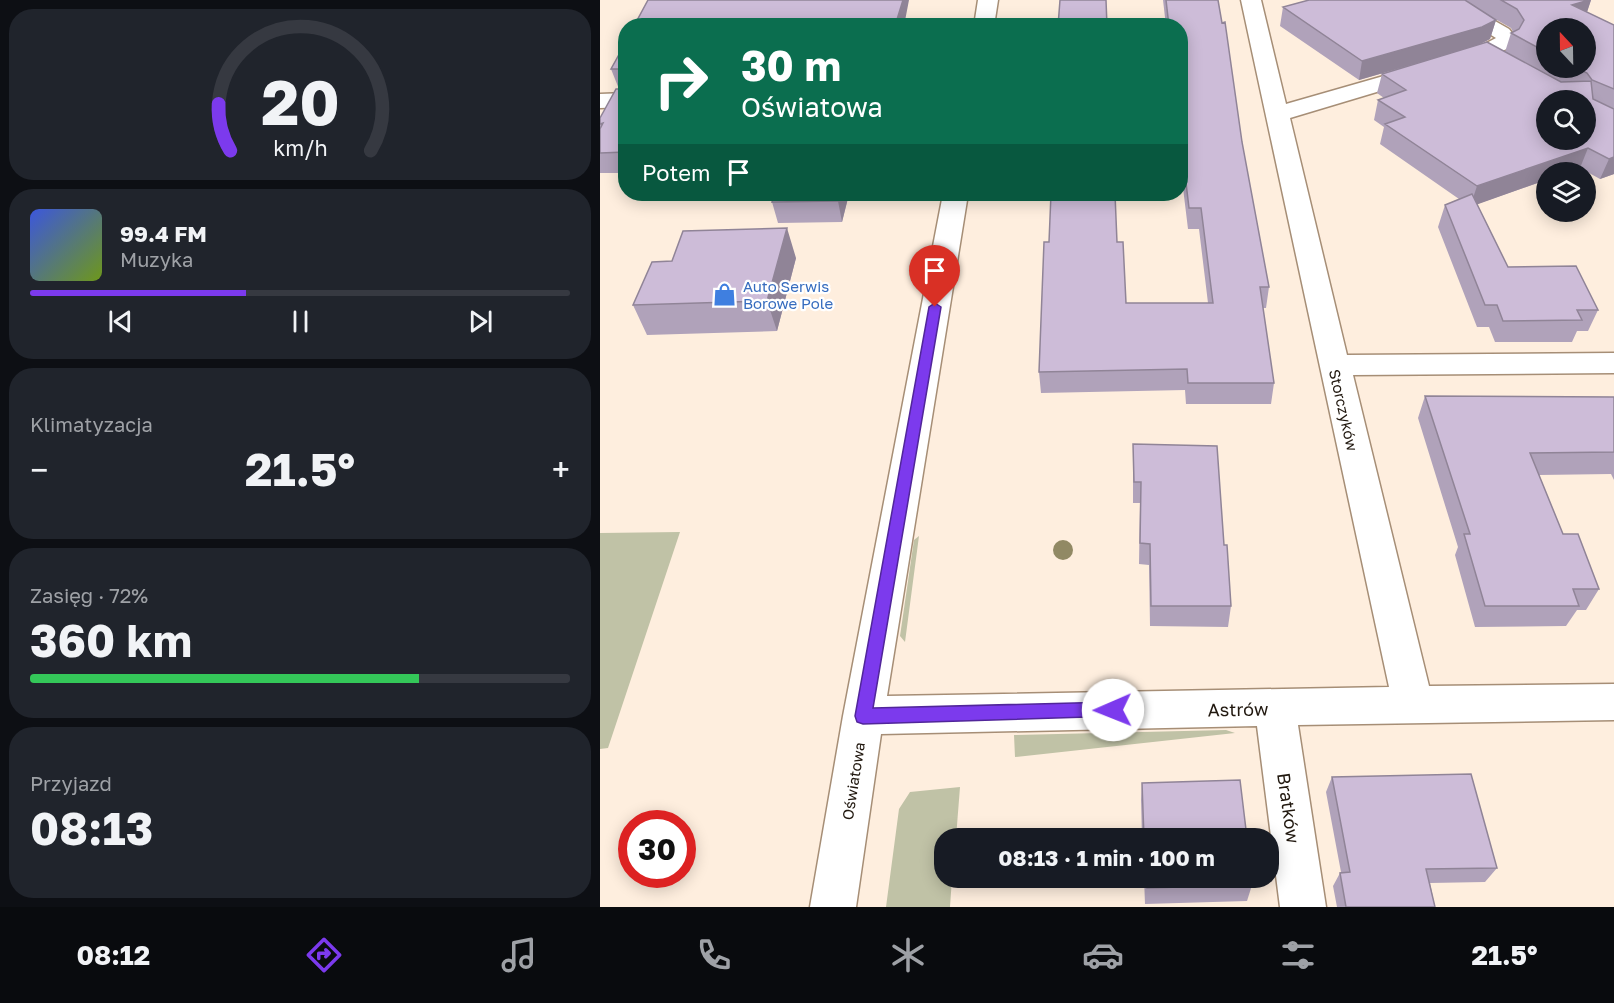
<!DOCTYPE html>
<html lang="pl">
<meta charset="utf-8">
<style>
:root{--surface:#171b24;--page:#20242c;--text:#f1f3f6;--muted:#9ea1a6;--line:#363941;--accent:#7c3aed}
body{margin:0;font-family:"Golos Text",sans-serif;background:var(--page);color:var(--text);height:100vh;display:flex;flex-direction:column;font-size:22px;white-space:nowrap}
*{box-sizing:border-box;margin:0}
p{font-size:20px;color:var(--muted)}
.icon{flex:none;width:33px;height:33px;fill:none;stroke:currentColor;stroke-width:2;stroke-linecap:round;stroke-linejoin:round}
.map{position:relative;flex:1;overflow:hidden}
.drawer{display:flex;flex-direction:column;gap:9px;padding:9px;background:#0d0f14;width:600px}
.drawer>*{flex:none}
.top-card{position:absolute;left:18px;top:18px;width:570px;height:183px;border-radius:24px;box-shadow:0 3px 15px #0003;background:#0b6e4f;color:#fff;overflow:hidden}
.needle{width:39px;rotate:338deg}
.fabs{position:absolute;left:936px;top:18px;display:grid;gap:12px}
.fabs a{display:grid;place-items:center;width:60px;height:60px;border-radius:50%;background:var(--surface);box-shadow:0 3px 15px #0003;font-size:30px}
.speed{position:absolute;left:18px;top:810px;display:flex;gap:12px;font-size:30px;font-weight:700;text-align:center}
.speed>*{display:grid;place-content:center;width:78px;height:78px;border-radius:50%;background:var(--surface);box-shadow:0 3px 15px #0003;line-height:1}
.speed .limit{border:9px solid #d22;background:#fff;color:#111}
.pin{position:absolute;display:grid;place-items:center;width:51px;height:51px;color:#fff;margin:-62px -26px;border-radius:50% 50% 50% 0;rotate:-45deg;box-shadow:0 0 6px #0007}
.pin .icon{rotate:45deg}
.me{position:absolute;width:66px;margin:-33px;rotate:269deg;stroke-linejoin:round;filter:drop-shadow(0 0 4px #0008)}
.turn{display:flex;align-items:center;gap:21px;height:126px;padding:0 24px;font-size:27px}
.turn .icon{width:78px;height:78px;stroke-width:2.5}
.turn b{display:block;font-size:42px;line-height:51px}
.then{display:flex;align-items:center;height:57px;padding:0 24px;background:#0003;gap:12px;font-size:22px}
.big{font-size:45px;font-weight:700;line-height:1.1}
.drawer .tile{flex:1;display:flex;flex-direction:column;justify-content:center;gap:9px;min-width:0;padding:0 21px;border-radius:24px;background:var(--page)}
.drawer .dial{align-items:center;gap:0}
.dial svg{height:156px;overflow:visible;fill:none;stroke:var(--line);stroke-width:7;stroke-linecap:round;text-anchor:middle}
.dial text{fill:var(--text);stroke:none}
.song{display:flex;align-items:center;gap:18px}
.cover{width:72px;height:72px;border-radius:9px;background:linear-gradient(135deg,hsl(230 70% 55%),hsl(80 70% 35%))}
.played{height:6px;border-radius:3px;background:linear-gradient(90deg,var(--accent) 40%,var(--line) 40%)}
.keys{display:flex;justify-content:space-around;direction:ltr}
.heat{display:flex;justify-content:space-between;align-items:center;font-size:33px;direction:ltr}
.charge{height:9px;border-radius:4px;background:linear-gradient(90deg,#34c759 72%,var(--line) 0)}
.trip{position:absolute;left:334px;top:828px;width:345px;height:60px;border-radius:24px;background:var(--surface);box-shadow:0 3px 15px #0003;font-weight:700;line-height:60px;text-align:center}
.tab-bar{display:flex;height:96px;justify-content:space-around;align-items:center;background:#090b0e;color:var(--muted)}
.tab-bar .icon{width:42px;height:42px}
.tab-bar .selected{color:var(--accent)}
.tab-bar b{font-size:27px;color:var(--text)}
main{display:flex;flex:1;min-height:0}
.map>svg:first-child{display:block}
.green{fill:#c0c2a6}
.lines{fill:none;stroke-linecap:round;stroke-linejoin:round}
.minor-casing{stroke:#a68e76;stroke-width:3}
.minor{fill:#fff;fill-rule:evenodd}
.tree{fill:#918964}
.wall{fill:#b0a2ba;fill-rule:evenodd}
.shaded-wall{fill:#908497}
.building{fill:#cdbcd8;stroke:#908497;stroke-width:1.5;fill-rule:evenodd}
.route{fill:#7c3aed;stroke:#51269a;stroke-width:1.5}
.labels{text-anchor:middle;dominant-baseline:central;stroke-width:4.5;stroke-linejoin:round;paint-order:stroke}
.shop-label{font-size:15px;fill:#366cbe;stroke:#fff;text-anchor:start}
.street-label{font-size:15px;fill:#21180f;stroke:#fff}
.near-street-label{font-size:18px;fill:#21180f;stroke:#fff}
</style>
<main>
<section class="drawer">
<div class="tile dial"><svg viewBox="0 0 100 80">
<path d="M14 69A42 42 0 1 1 86 69"/>
<path d="M14 69A42 42 0 0 1 8 45" stroke="#7c3aed"/>
<text x="50" y="56" font-size="32" font-weight="700">20</text>
<text x="50" y="72" font-size="11">km/h</text>
</svg></div>
<div class="tile">
<div class="song"><i class="cover"></i><div><b>99.4 FM</b><p>Muzyka</p></div></div>
<div class="played"></div>
<div class="keys"><svg class="icon" aria-label="previous" viewBox="0 0 24 24"><path d="M18 5L8 12l10 7zM5 5v14"/></svg><svg class="icon" aria-label="pause" viewBox="0 0 24 24"><path d="M8 5v14M16 5v14"/></svg><svg class="icon" aria-label="next" viewBox="0 0 24 24"><path d="M6 5l10 7-10 7zM19 5v14"/></svg></div>
</div>
<div class="tile"><p>Klimatyzacja</p>
<div class="heat"><a>−</a><b class="big">21.5°</b><a>+</a></div>
</div>
<div class="tile"><p>Zasięg · 72%</p><b class="big">360 km</b><div class="charge"></div></div>
<div class="tile"><p>Przyjazd</p><b class="big">08:13</b></div>
</section>
<div class="map">
<svg width="1014" height="907" viewBox="0 0 1014 907">
<rect width="100%" height="100%" fill="#feeede"/>
<path class="green" d="M80,532L8,748L0,749V533Z
M319,536L305,642L300,636L314,540Z
M626,730L635,733L415,757L414,735Z
M360,787L356,838H345V878H352L350,907H286L299,809L310,792Z"/>
<g class="lines">
<defs>
<path id="minor" d="M378,0H398L394,26H374Z
M641,0H661L686,104L822,65L830,66L833,71L830,76L690,118L747,355L1014,353V373L753,375L829,686L1014,684V720L698,725L726,907H680L657,726L281,734L256,907H210L243,716L343,194H368L287,696L789,687Z
M834,0H858L909,29L916,38L911,47L900,52L979,95L982,100H955L877,56L873,52L877,48L896,38Z
M26,93V107L0,108V94Z"/>
</defs>
<use href="#minor" class="minor-casing"/>
<use href="#minor" class="minor"/>
</g>
<circle class="tree" cx="463" cy="550" r="10"/>
<path class="wall" d="M563,0H618L642,142L669,287L666,308H663L674,383L671,404H586L585,390L441,393L439,372L449,242H517L526,303H608L599,229H588L580,163V26H566Z
M709,0H991L987,12L1014,25V174L1000,179L980,168L968,172H946V180L877,204L908,267L998,310L988,331H977L972,342H895L889,327H877L838,227L845,205L859,199L780,144L784,127L774,120L778,100L784,98L777,93L782,74L797,69L759,80L680,26L683,7ZM890,16L911,28L913,32L911,33L905,52L879,45L890,39L896,20ZM946,28L986,68H946Z
M26,42V173H0V118L19,89L11,69Z
M175,194H249L242,222L178,223L172,202Z
M196,258L177,331L47,335L33,305L72,261Z
M825,396L1014,397V480L1011,474L939,475L963,534L999,589L986,610H977L966,626L875,627L855,555L858,547L818,418Z
M533,444L624,545L631,606L628,627L550,626L549,565L539,564L540,503H533Z
M732,777L897,868L885,882L830,883L835,907H737L733,886L740,873L741,872L726,792Z
M542,783L647,838H542L541,800Z
M544,878H651L652,885L647,901L545,904Z"/>
<path class="shaded-wall" d="M303,0H309L304,26H295Z
M989,0H991L985,18L972,5Z
M896,20L890,39L876,46L759,80L762,61Z
M988,148L980,168L968,172H946V180L870,207L877,186Z
M1014,157V174L1000,179L1009,159Z
M239,194H249L242,222L238,201Z
M187,228L196,258L177,331L167,301Z"/>
<path class="building" d="M48,0H303L295,26H34Z
M460,0H506L507,26H458Z
M566,0H618L622,23L625,22L642,142L669,287H660L674,383H588L587,369L439,372L444,242H449L451,194H515L517,242H523L526,303H613L601,208H589L580,132V26H569Z
M709,0H865L896,20L882,27L762,61L683,7Z
M901,0H989L972,5L1014,25V89L992,80L987,73L977,68H986V28H946V52L911,33L919,29L924,20L917,9Z
M26,42V69H11Z
M887,42L961,82L991,81L993,99L1014,109V157L1009,159L988,148L877,186L785,124L805,117L778,100L806,90L782,74ZM946,100H986V140H946Z
M26,76V152L0,153V129L3,123L0,124V118L16,89H20Z
M175,194H239L238,201L172,202Z
M872,194L908,267L976,266L998,310H977L982,320L903,321L897,305H885L845,205Z
M187,228L167,301L33,305L52,262L72,261L83,231Z
M825,396L1014,397V452L930,453L963,534H978L999,589H973L979,606H885L864,534H870Z
M533,444L617,446L624,545H627L631,606H551L550,544L540,543L541,482H534Z
M871,774L897,868L826,869L835,907H746L740,873L750,872L732,777Z
M640,780L647,838H544L542,783Z
M546,878H651L652,885L547,888Z"/>
<path class="route" d="M335,303L341,307L273,708L513,702L519,705L522,710L519,716L263,724L257,722L255,716L329,307Z"/>
<defs>
<symbol id="shop-bare" viewBox="-9 -9 18 18"><path d="M-5-2.5h2.3a2.7 3.5 0 0 1 5.4 0H5L5.5 6h-11ZM-1.5-2.5h3a1.5 2.3 0 0 0-3 0Z" fill="#3f7fe0" stroke="#fff" stroke-width="2.5" paint-order="stroke"/></symbol>
</defs>
<g fill-rule="evenodd">
<use href="#shop-bare" x="108" y="278" width="33" height="33"/>
</g>
<g class="labels">
<g class="shop-label">
<text x="143" y="286">Auto Serwis<tspan x="143" dy="17">Borowe Pole</tspan></text>
</g>
<g class="street-label">
<text transform="translate(744 410) rotate(77)">Storczyków</text>
<text transform="translate(253 781) rotate(-81)">Oświatowa</text>
</g>
<g class="near-street-label">
<text transform="translate(638 709) rotate(-1)">Astrów</text>
<text transform="translate(689 808) rotate(82)">Bratków</text>
</g>
</g>
</svg>
<div class="fabs">
<a><svg class="needle" viewBox="-14 -14 28 28"><path d="M0-13l5 13h-10z" fill="#e53935"/><path d="M0 13l5-13h-10z" fill="#9ea1a6"/></svg></a>
<a><svg class="icon" aria-label="search" viewBox="0 0 24 24"><circle cx="10" cy="10" r="6"/><path d="M15 15l6 6"/></svg></a>
<a><svg class="icon" aria-label="layers" viewBox="0 0 24 24"><path d="M12 4l9 5-9 5-9-5zM3 14l9 5 9-5"/></svg></a>
</div>
<div class="speed"><div class="limit">30</div></div>
<div class="pin" style="left:335px;top:307px;background:#d93025"><svg class="icon" aria-label="arrive" viewBox="0 0 24 24"><path d="M6 21V4h12l-3 4 3 4H6"/></svg></div>
<svg class="me" style="left:513px;top:710px" viewBox="-20 -20 40 40"><circle r="19" fill="#fff"/><path d="M0-13L10 11 0 6-10 11z" fill="#7c3aed"/></svg>
<div class="trip">08:13 · 1 min · 100 m</div>
<div class="top-card">
<div class="turn"><svg class="icon" aria-label="right" viewBox="0 0 24 24"><path d="M7 20v-9h11M14 6l5 5-5 5"/></svg><div><b>30 m</b>Oświatowa</div></div>
<div class="then">Potem<svg class="icon" aria-label="arrive" viewBox="0 0 24 24"><path d="M6 21V4h12l-3 4 3 4H6"/></svg></div>
</div>
</div>
</main>
<nav class="tab-bar">
<b>08:12</b>
<svg class="icon selected" aria-label="directions" viewBox="0 0 24 24"><path d="M12 3l9 9-9 9-9-9zM9 14v-3h6M13 9l2 2-2 2"/></svg>
<svg class="icon" aria-label="music" viewBox="0 0 24 24"><path d="M9 18V5l10-2v13"/><circle cx="6" cy="18" r="3"/><circle cx="16" cy="16" r="3"/></svg>
<svg class="icon" aria-label="phone" viewBox="0 0 24 24"><path d="M5 4h4l2 5-3 2q2 4 5 5l2-3 5 2v4C11 20 4 13 5 4z"/></svg>
<svg class="icon" aria-label="climate" viewBox="0 0 24 24"><path d="M12 3v18M4 7l16 10M4 17L20 7"/></svg>
<svg class="icon" aria-label="car" viewBox="0 0 24 24"><path d="M5 17H2v-5l4-1 3-4h7l3 4 3 1v5h-3M9 17h6M6 11h13"/><circle cx="7" cy="17" r="2"/><circle cx="17" cy="17" r="2"/></svg>
<svg class="icon" aria-label="filters" viewBox="0 0 24 24"><path d="M4 7h16M4 17h16"/><circle cx="9" cy="7" r="2"/><circle cx="15" cy="17" r="2"/></svg>
<b>21.5°</b>
</nav>
